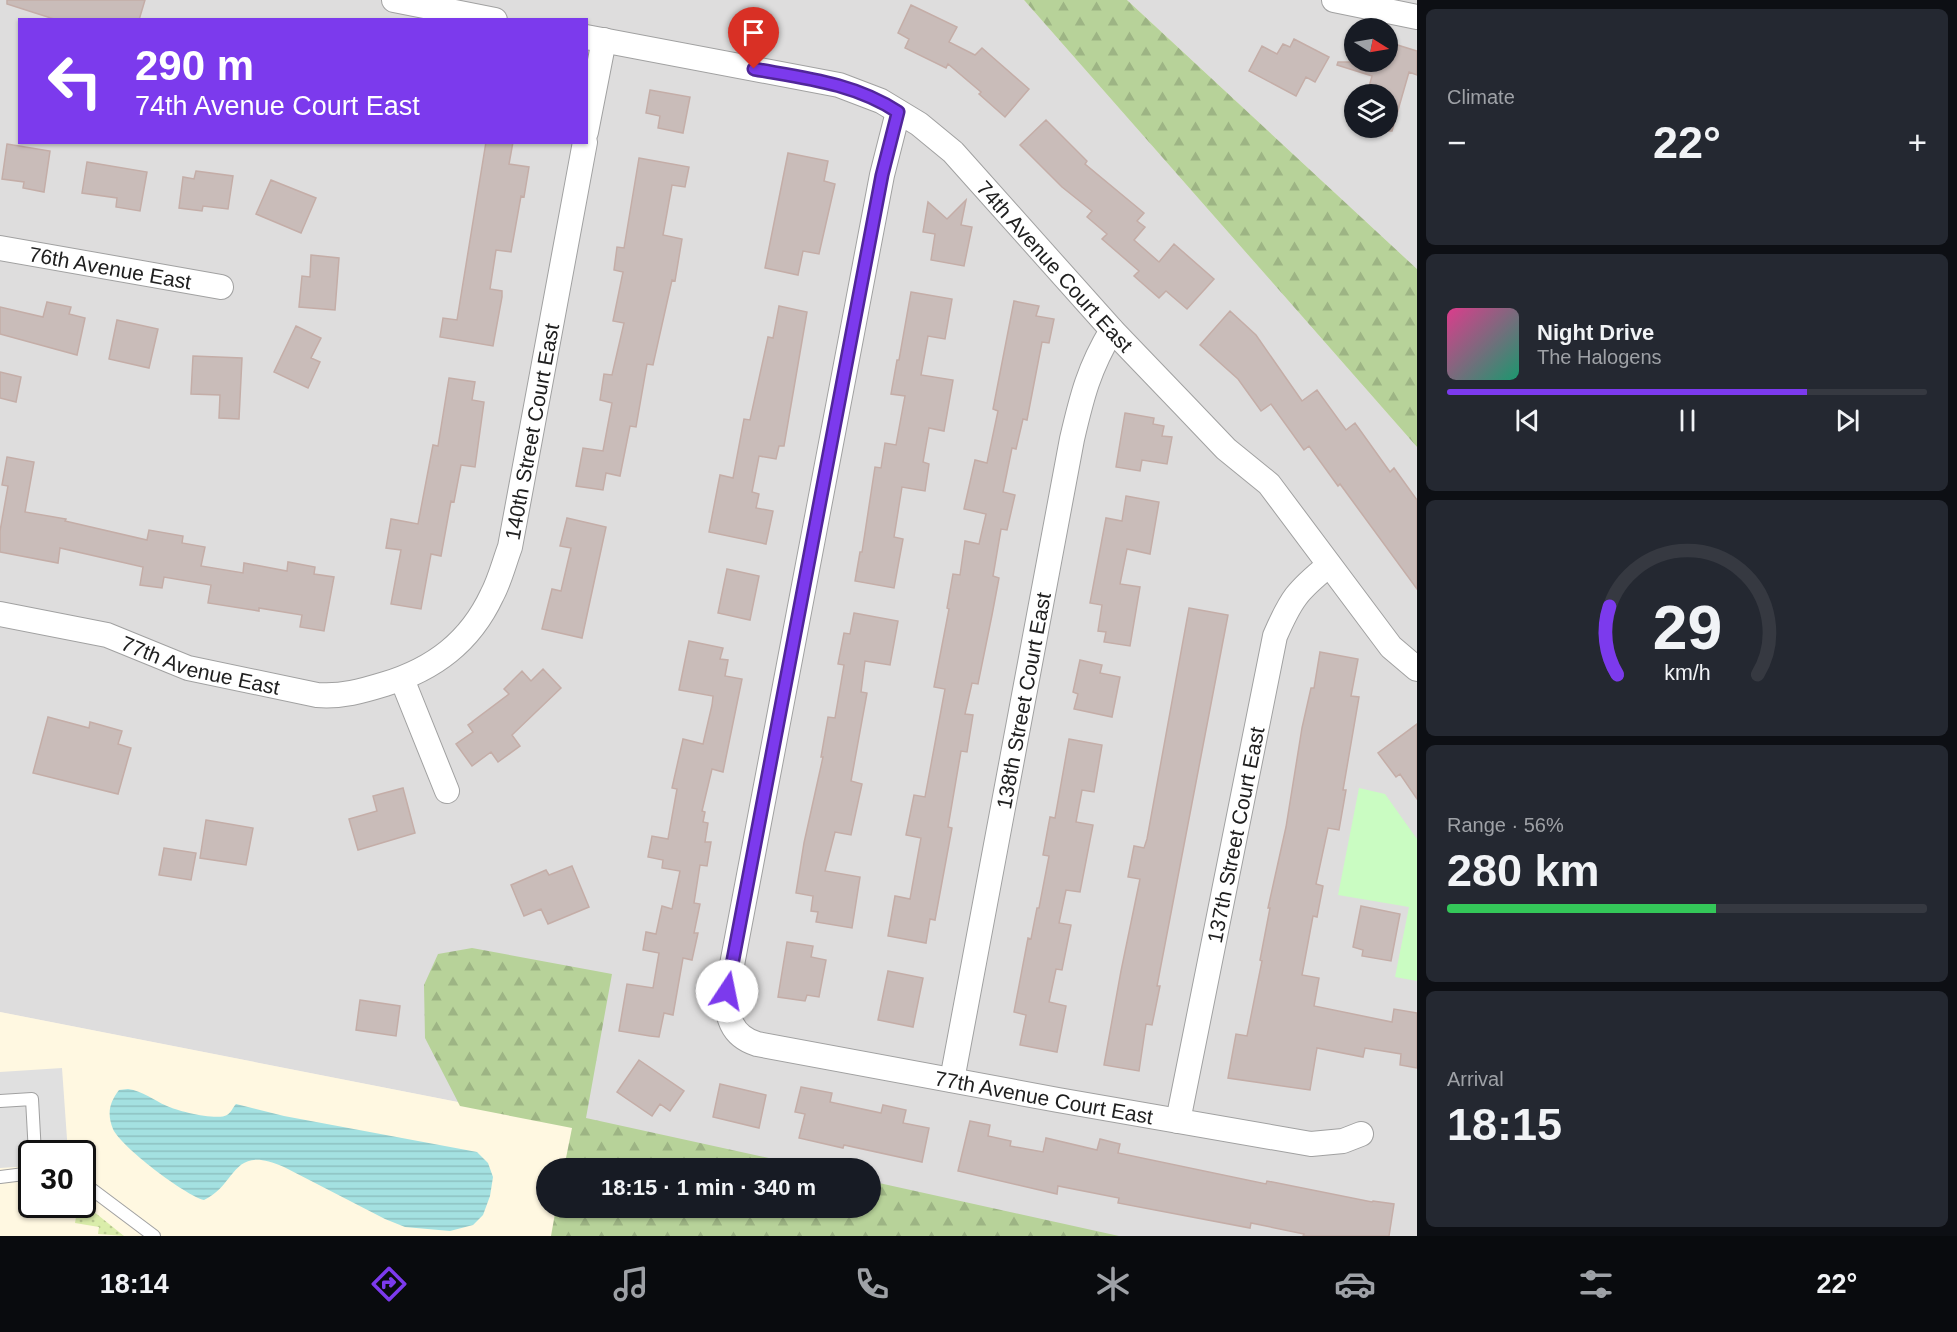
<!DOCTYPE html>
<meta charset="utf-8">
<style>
:root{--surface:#171b24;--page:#242831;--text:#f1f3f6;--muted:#9ea1a6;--line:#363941;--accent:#7c3aed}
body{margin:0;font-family:Helvetica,sans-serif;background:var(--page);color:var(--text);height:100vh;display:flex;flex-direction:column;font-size:22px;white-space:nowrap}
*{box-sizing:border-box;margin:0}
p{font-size:20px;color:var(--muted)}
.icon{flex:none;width:33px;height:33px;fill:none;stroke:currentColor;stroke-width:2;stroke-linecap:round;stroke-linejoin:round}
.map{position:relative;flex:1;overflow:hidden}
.sheet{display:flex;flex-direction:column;gap:9px;padding:9px;background:#0d0f14;width:540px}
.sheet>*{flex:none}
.guide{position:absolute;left:18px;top:18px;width:570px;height:126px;border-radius:0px;box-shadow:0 2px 4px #0004;background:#7c3aed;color:#fff;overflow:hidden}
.needle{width:39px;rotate:101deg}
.tools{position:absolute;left:1344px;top:18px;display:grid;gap:12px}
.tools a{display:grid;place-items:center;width:54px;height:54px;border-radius:50%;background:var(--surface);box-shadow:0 2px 4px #0004;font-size:30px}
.speed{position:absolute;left:18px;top:1140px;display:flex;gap:12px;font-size:30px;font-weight:700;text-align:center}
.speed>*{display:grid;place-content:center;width:78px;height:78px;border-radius:50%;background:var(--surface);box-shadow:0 2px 4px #0004;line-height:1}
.speed .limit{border:3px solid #111;border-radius:9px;background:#fff;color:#111}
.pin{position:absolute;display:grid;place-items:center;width:51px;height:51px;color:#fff;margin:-62px -26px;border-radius:50% 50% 50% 0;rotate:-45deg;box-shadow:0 0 6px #0007}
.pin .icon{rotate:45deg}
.me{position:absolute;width:66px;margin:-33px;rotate:11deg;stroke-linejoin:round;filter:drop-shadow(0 0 4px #0008)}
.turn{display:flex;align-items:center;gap:21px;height:126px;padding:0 18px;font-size:27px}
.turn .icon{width:78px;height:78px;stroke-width:2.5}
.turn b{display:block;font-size:42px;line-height:51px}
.big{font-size:45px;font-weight:800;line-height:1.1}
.sheet .tile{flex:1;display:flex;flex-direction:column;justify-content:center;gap:9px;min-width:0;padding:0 21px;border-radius:9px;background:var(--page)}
.sheet .dial{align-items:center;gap:0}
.dial svg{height:156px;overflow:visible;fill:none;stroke:var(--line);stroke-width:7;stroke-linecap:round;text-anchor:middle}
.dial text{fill:var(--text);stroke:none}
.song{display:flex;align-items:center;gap:18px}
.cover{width:72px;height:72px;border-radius:9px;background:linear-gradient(135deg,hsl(330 70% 55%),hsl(160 70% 35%))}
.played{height:6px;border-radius:3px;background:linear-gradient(90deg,var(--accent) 75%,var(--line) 75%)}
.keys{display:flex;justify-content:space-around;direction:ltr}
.heat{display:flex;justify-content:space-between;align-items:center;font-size:33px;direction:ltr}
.charge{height:9px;border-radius:4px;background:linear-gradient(90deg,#34c759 56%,var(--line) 0)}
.trip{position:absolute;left:536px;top:1158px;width:345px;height:60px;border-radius:30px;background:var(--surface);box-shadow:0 2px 4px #0004;font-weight:800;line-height:60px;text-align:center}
.tab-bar{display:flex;height:96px;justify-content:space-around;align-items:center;background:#090b0e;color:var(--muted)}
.tab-bar .icon{width:42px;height:42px}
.tab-bar .active{color:var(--accent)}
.tab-bar b{font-size:27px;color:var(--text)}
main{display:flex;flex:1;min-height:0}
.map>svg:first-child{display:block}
.residential{fill:#dedddd;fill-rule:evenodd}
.education{fill:#fff8e1;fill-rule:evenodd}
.grass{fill:url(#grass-dots)}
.forest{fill:url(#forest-firs)}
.park{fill:#cafcc2}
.parking{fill:#e0e0e0}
.water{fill:url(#water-rules)}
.building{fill:#c9bcb9;stroke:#c4ada7;stroke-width:1.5}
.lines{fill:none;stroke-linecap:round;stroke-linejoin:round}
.service-casing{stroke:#a1a1a1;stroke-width:14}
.minor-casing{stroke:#a1a1a1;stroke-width:26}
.service{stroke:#fff;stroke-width:12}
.minor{stroke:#fff;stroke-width:24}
.route-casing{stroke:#51269a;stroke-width:15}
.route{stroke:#7c3aed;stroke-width:10}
.labels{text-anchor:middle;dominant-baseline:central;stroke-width:5;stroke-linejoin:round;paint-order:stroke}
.street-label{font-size:21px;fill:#202020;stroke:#fff}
</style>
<main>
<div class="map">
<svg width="1417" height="1236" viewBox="0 0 1417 1236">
<defs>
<pattern id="grass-dots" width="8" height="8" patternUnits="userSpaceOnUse" patternTransform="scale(1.5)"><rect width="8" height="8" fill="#daedaa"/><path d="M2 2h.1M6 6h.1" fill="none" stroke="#bbcb92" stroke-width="1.8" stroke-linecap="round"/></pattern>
<pattern id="forest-firs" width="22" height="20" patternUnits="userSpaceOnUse" patternTransform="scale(1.5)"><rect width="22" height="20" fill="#b7d299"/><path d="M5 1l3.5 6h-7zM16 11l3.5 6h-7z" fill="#9db484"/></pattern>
<pattern id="water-rules" width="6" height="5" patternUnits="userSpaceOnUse" patternTransform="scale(1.5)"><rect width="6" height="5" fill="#a4e1e1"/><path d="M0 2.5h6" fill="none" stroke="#8dc1c1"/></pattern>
</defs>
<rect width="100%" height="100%" fill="#f1ebe6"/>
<path class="residential" d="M0,0H1024L1417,447V1236H559L870,1208V1168H572L580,1126L0,1012ZM20,20H586V142H20Z
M1127,0H1417V269ZM1354,28H1388V62H1354ZM1354,94H1388V128H1354Z"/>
<path class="education" d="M0,1012L580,1126L572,1168H546V1208H564L559,1236H0ZM32,1154H82V1204H32Z"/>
<path class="grass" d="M83,1203L124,1236L98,1234L99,1227L75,1223L78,1205L82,1204Z"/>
<path class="forest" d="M1024,0H1127L1417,269V447Z
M472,948L612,974L586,1118L814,1168H564L572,1128L460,1106L425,1038L424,985L438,954Z
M870,1181L1119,1236H551L556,1208H870Z"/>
<path class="park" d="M1359,788L1385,794L1417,839V981L1395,977L1409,907L1338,895Z"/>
<path class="parking" d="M62,1068L68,1153L32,1154L31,1166L0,1168V1072Z"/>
<path class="water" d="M128,1089C143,1091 153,1100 167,1106C177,1111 218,1121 227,1115C231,1113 233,1107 236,1104L284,1116L477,1152L488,1163L493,1177L490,1196L483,1215L473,1225L450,1231L405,1227L385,1219L284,1167C231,1143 238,1184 204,1200C186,1196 120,1146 113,1129C107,1114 109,1103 119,1090Z"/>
<path class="building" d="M7,0H145L139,20H57L7,4Z
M911,5L957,27L949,42L975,55L982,48L1029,89L1005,117L979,94L981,92L948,64L946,68L905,48L909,39L898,33Z
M1294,39L1329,57L1315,82L1306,77L1296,96L1249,71L1262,46L1277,54L1283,44L1290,47Z
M1388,42L1417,51V75L1409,72L1392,131H1388V94H1367L1372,76L1337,65L1338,62H1388Z
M650,90L690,97L683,133L658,128L660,116L646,113Z
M1046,120L1087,161L1085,164L1144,213L1137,221L1145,227L1134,240L1159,262L1174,244L1214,279L1187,309L1166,291L1159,298L1134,276L1139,271L1102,239L1107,234L1087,217L1092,211L1062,187L1020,145Z
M486,142H513L509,164L529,167L524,197L521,196L511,252L496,250L490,289L502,291V297L493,346L440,337L443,318L457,320Z
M7,144L50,151L44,192L23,188L24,182L2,179Z
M788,153L828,161L824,181L835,184L819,254L803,251L798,275L765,268Z
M639,158L689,167L685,187L672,185L663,235L682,239L675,281L672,280L653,365L647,364L636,427L630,426L620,476L606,473L603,490L576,486L583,448L603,451L612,403L600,400L604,374L612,375L624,323L613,321L623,272L614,270L617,247L624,248Z
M87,162L147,172L140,211L116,207L117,198L82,193Z
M196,171L233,176L228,209L203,206L202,211L179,208L183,177L194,179Z
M271,180L316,198L301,233L256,214Z
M966,200L961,225L972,227L964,266L931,260L935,234L923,232L928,202L947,219Z
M311,255L339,258L335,310L299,307L302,276L310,277Z
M911,292L952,299L945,339L928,336L921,375L953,380L944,431L929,428L923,462L929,464L925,491L902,487L894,537L903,539L894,588L855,581L860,552H862L875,467L881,468L885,443L896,445L905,396L891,394L897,360H899Z
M1014,301L1039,306L1036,316L1054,319L1049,343L1042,342L1027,420L1023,419L1016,449L1012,448L1003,492L1015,495L1007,530L1001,529L993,576L999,578L992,615L978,684L972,683L965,714L973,715L967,752L961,751L948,827L952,828L935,920L930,919L926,943L888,936L895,896L910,899L921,838L906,835L914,795L925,797L945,689L934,687L949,609L947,608L953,574L960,575L965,541L979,544L986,514L964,509L975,460L987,463L998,411L993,409Z
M47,302L71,307L69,314L85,318L77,355L0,334V307L43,317Z
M779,306L807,312L784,446H779L776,459L759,456L752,492L759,494L756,508L773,511L766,544L709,532L720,475L733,478L744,419L750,420L768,337L773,338Z
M1230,311L1256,335L1302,401L1317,390L1346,430L1355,423L1390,472L1394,468L1417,500V589L1340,484L1338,486L1309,446L1304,450L1271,404L1261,411L1238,379L1200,345Z
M117,320L158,329L149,368L109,359Z
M296,326L321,338L311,358L320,362L308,388L274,372Z
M193,356L242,358L239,419L219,418L220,395L191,394Z
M0,372L21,377L16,402L0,398Z
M449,378L475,382L472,400L484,402L475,467L461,465L454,502L451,501L441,556L431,554L421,609L391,604L401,550L386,548L391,519L418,524L433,445L438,446Z
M1125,413L1154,418L1153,424L1164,426L1162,436L1172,437L1167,464L1142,460L1140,471L1116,467Z
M7,457L34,462L25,512L66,519L65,521L147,540L149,530L183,536L182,543L205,547L201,566L243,573L244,563L287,571L288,562L315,567L314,574L334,577L324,631L300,627L302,615L259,608V611L208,603L211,585L164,577L162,588L140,585L143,567L60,548L58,563L0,552V531L8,486L2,485Z
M1126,496L1159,502L1150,554L1127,549L1120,584L1140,587L1130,646L1104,642L1106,632L1098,631L1102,605L1090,603L1106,518L1122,521Z
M567,518L606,527L582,638L542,629L552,589L561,591L571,548L560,546Z
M727,569L759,576L750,620L718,613Z
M1189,608L1228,615L1157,986H1160L1152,1025L1146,1024L1139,1071L1104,1065L1121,971L1140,879L1128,877L1134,846L1144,848L1147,839Z
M854,613L898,621L890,665L865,661L861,692L867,693L851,781L862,784L851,835L835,832L825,871L860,877L852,928L816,922L818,912L811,911L813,896L796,893L804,843L823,757H821L828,717L835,718L844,665L838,664L844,633L850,634Z
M689,641L723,648L720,659L728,660L725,676L742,679L723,772L712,769L702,811L705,812L703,822L708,823L705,842H711L707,866L700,865L694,903L700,904L694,933H698L692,960L683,958L673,1015L664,1013L659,1037L650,1036L619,1031L627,984L653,988L659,953L643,950L646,932L656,934L662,906L672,909L680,871L662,868L663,860L648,857L652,836L668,839L677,789L672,788L683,739L703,744L712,705L713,696L679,690Z
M1320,652L1358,659L1351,696L1359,697L1343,790H1346L1339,830L1328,828L1316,884L1323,886L1317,917L1313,916L1302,975L1319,978L1314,1006L1392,1022L1394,1009L1417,1013V1068L1400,1065L1401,1054L1365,1048L1363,1057L1317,1048L1310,1090L1228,1078L1236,1034L1247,1036L1262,961L1260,960L1270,908H1268L1286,827L1302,728L1311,688H1314Z
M1080,660L1102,665L1100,673L1120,677L1112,717L1074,709L1078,694L1073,692Z
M543,669L561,688L512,735L520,746L498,762L491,752L472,766L456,744L473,732L468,725L509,694L504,689L522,671L531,681Z
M48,717L89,728L90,722L122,731L118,744L131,748L118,794L33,773Z
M1417,724V799L1400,774L1396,777L1378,753Z
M1069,739L1102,745L1094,792L1082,790L1076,822L1093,825L1080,892L1066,890L1059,923L1071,925L1062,970L1056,969L1049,1002L1066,1006L1057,1052L1020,1045L1026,1015L1014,1012L1028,938L1031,939L1037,908H1039L1049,856L1043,855L1050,817L1055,818Z
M403,788L415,833L358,850L349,819L377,811L373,796Z
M206,820L253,828L246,865L200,858Z
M164,848L196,853L191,880L159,875Z
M572,866L589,907L548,924L541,909L524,916L511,885L546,870L549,875Z
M1361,906L1400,914L1391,961L1362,956L1363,950L1353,947Z
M787,942L813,946L811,957L826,960L819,997L807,995L805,1001L778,997Z
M888,971L923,978L913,1027L878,1020Z
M360,1000L400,1006L396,1036L356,1030Z
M639,1060L684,1091L670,1111L660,1104L652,1116L617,1092Z
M720,1084L766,1095L759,1128L713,1117Z
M801,1087L832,1093L830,1102L881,1113L883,1105L906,1110L903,1123L929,1128L922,1162L844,1145L843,1148L799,1138L805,1114L795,1112Z
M970,1121L990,1125L988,1136L1011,1141L1010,1146L1043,1152L1046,1138L1097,1150L1100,1139L1120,1144L1118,1153L1266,1184L1267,1181L1372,1202L1373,1201L1394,1204L1389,1236H1303L1304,1234L1251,1223L1250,1228L1118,1203L1119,1198L1058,1186L1057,1194L958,1171Z"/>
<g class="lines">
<defs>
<path id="service" d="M0,1101L32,1099L35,1154
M0,1177L32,1173
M82,1182L154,1236"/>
<g id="minor">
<path d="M394,0L495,20"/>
<path d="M1334,0L1417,17"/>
<path id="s1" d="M586,37L839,85L881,101L919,124L953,152L1112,330L1185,406L1226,449L1269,484L1391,647L1417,669"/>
<path id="s2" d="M898,112L882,175L727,991C726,1016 731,1036 757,1044L1058,1100L1311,1144L1343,1141L1361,1134"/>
<path d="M586,132L604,40"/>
<path id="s3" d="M0,248L221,287"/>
<path id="s4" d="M0,614L107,635L188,668L317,695C342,697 362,691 385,684C434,669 470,642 492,595C500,580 504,563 510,547L585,142"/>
<path d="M402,679L447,791"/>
<path id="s5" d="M952,1080L1072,439C1082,396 1089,368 1112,330"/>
<path id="s6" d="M1178,1121L1275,636C1291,599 1297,591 1329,565"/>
</g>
</defs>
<use href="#service" class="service-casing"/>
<use href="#minor" class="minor-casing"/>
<use href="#service" class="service"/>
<use href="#minor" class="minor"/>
</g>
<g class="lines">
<defs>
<path id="route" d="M727,991L882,175L898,112C854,83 804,78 754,69"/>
</defs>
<use href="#route" class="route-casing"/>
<use href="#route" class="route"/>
</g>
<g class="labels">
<g class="street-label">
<text stroke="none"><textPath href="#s1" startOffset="544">74th Avenue Court East</textPath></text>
<text stroke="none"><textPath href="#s3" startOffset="112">76th Avenue East</textPath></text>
<text stroke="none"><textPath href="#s4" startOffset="710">140th Street Court East</textPath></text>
<text stroke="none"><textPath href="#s4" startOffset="208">77th Avenue East</textPath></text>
<text stroke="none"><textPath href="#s5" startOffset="386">138th Street Court East</textPath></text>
<text stroke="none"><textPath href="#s6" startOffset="292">137th Street Court East</textPath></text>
<text stroke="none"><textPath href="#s2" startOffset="1254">77th Avenue Court East</textPath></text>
</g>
</g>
</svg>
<div class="tools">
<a><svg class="needle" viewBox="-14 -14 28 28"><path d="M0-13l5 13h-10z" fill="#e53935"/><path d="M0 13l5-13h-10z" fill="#9ea1a6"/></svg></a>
<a><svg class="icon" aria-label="layers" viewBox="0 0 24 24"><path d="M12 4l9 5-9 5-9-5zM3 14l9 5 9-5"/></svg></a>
</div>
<div class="speed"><div class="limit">30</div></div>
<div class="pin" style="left:754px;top:69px;background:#d93025"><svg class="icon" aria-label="arrive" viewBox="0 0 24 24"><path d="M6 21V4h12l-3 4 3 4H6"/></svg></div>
<svg class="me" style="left:727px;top:991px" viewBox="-20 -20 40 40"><circle r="19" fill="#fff"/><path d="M0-13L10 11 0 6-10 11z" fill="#7c3aed"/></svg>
<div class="trip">18:15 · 1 min · 340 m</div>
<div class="guide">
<div class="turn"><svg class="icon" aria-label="left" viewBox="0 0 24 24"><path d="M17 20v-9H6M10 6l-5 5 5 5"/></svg><div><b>290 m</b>74th Avenue Court East</div></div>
</div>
</div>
<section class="sheet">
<div class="tile"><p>Climate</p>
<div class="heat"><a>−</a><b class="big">22°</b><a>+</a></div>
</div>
<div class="tile">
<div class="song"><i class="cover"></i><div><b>Night Drive</b><p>The Halogens</p></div></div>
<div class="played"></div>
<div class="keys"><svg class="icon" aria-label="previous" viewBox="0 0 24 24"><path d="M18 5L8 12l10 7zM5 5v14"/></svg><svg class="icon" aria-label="pause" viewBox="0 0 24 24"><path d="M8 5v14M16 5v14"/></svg><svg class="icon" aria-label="next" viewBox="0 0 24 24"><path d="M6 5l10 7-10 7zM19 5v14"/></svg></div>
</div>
<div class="tile dial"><svg viewBox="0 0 100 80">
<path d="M14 69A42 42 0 1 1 86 69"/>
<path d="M14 69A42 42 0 0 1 10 34" stroke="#7c3aed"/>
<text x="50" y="56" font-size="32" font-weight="700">29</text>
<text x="50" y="72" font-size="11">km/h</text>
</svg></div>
<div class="tile"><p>Range · 56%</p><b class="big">280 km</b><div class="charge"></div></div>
<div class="tile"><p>Arrival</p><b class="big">18:15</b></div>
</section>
</main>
<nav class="tab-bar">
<b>18:14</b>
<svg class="icon active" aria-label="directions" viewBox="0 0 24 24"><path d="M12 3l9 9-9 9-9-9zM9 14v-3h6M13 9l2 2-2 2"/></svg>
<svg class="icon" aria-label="music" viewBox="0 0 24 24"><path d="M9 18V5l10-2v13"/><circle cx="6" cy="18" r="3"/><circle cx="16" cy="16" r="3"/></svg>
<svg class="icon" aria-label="phone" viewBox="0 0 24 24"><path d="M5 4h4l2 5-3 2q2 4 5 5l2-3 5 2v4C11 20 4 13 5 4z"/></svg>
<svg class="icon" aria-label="climate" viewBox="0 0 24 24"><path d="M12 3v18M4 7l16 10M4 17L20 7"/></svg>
<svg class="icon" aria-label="car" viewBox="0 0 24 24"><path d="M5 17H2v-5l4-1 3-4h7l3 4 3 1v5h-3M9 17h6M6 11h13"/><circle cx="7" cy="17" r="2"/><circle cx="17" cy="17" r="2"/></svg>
<svg class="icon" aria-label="filters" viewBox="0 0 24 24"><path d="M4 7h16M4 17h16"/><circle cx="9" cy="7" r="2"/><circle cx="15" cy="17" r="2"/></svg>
<b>22°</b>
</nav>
